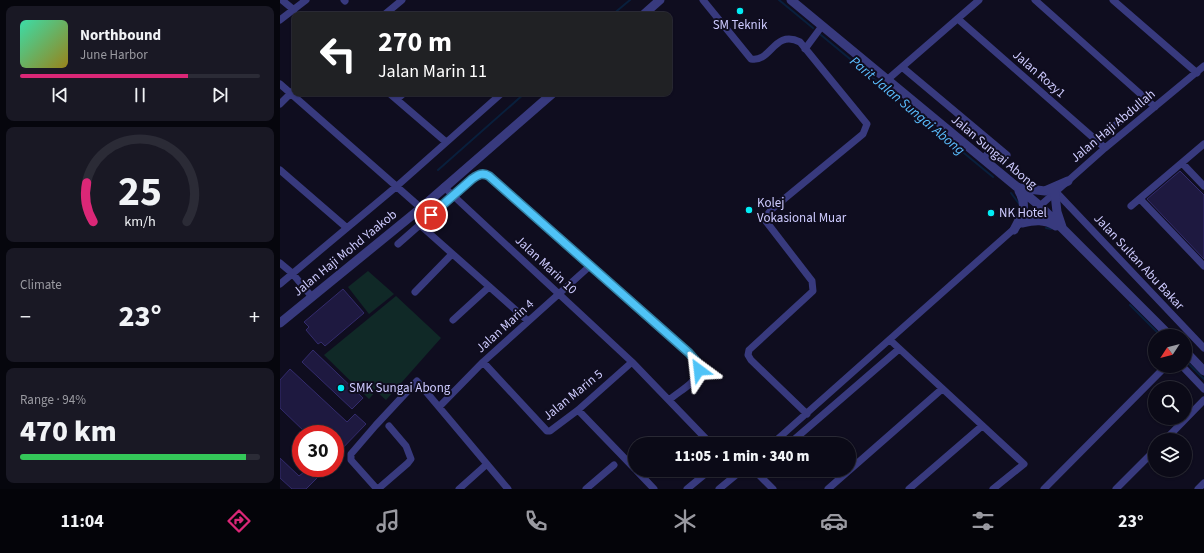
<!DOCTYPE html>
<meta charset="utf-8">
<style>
:root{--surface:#0b0a17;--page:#191824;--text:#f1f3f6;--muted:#9a9aa1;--line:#2b2b36;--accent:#db2777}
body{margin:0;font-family:"Source Sans 3",sans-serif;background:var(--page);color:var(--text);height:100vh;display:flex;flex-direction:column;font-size:15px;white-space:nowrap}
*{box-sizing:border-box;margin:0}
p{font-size:13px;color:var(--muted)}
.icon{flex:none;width:22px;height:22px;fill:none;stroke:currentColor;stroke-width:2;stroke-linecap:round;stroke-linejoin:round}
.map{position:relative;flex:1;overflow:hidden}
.drawer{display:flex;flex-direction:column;gap:6px;padding:6px;background:#06060d;width:280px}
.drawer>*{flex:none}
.hud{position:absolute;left:12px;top:12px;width:380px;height:84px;border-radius:8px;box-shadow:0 1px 3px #0004,0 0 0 1px var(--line);background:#202124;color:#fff;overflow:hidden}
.needle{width:26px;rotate:234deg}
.buttons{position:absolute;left:868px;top:329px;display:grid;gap:8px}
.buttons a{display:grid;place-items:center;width:44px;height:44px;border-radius:50%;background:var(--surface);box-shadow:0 1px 3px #0004,0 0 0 1px var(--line);font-size:20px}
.speed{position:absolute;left:12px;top:425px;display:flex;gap:8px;font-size:20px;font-weight:700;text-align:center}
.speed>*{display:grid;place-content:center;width:52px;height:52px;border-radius:50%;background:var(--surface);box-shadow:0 1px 3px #0004,0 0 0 1px var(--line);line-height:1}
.speed .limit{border:6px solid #d22;background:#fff;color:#111}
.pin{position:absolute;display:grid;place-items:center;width:34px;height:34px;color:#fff;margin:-17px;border:2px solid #fff;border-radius:50%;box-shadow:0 1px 4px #0007}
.me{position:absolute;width:44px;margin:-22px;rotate:330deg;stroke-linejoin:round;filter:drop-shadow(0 0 3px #0008)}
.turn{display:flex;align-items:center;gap:14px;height:84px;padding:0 20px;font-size:18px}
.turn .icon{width:52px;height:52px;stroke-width:2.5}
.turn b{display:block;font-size:28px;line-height:34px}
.big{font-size:30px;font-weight:800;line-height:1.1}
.drawer .tile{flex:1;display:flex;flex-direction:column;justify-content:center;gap:6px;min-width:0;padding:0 14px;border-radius:8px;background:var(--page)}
.drawer .dial{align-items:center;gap:0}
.dial svg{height:104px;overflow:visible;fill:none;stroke:var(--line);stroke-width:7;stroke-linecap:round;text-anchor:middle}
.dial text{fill:var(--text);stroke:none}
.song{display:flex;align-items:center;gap:12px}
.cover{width:48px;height:48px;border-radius:6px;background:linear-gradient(135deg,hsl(160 70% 55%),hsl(50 70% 35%))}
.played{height:4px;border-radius:2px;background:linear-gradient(90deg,var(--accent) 70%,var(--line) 70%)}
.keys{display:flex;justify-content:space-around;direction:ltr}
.heat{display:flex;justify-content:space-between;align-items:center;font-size:22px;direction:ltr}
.charge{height:6px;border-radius:3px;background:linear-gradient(90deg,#34c759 94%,var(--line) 0)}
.trip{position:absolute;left:348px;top:437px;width:228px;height:40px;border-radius:20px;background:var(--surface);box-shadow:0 1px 3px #0004,0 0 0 1px var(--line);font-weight:800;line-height:40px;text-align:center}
.tabs{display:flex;height:64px;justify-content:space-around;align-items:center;background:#040409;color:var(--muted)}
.tabs .icon{width:28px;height:28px}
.tabs .active{color:var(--accent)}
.tabs b{font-size:18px;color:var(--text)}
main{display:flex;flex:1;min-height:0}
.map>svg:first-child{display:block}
.green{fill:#102927}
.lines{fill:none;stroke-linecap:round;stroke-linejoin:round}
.stream{stroke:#091f3c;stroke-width:2}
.building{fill:#1e1940;stroke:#332b6c}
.minor{stroke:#383a7e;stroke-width:7}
.tertiary{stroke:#383a7e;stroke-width:9}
.route-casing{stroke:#337fa1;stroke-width:10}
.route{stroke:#4fc3f7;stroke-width:7}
.poi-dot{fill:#02ecf4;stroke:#0f0d1f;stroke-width:1.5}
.labels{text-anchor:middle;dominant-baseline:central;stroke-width:4;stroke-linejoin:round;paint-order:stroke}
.poi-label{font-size:13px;fill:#cecbff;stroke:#0f0d1f;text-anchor:start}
.street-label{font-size:13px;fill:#cecbff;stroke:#0f0d1f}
.water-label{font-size:14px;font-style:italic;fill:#5abdfe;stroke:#0f0d1f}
</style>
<main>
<section class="drawer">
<div class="tile">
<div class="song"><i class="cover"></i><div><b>Northbound</b><p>June Harbor</p></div></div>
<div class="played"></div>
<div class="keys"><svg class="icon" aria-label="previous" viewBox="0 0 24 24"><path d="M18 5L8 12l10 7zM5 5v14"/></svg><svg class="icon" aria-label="pause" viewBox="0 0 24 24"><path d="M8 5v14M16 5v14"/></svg><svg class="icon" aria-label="next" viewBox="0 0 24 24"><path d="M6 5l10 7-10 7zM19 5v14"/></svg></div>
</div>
<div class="tile dial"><svg viewBox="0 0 100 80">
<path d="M14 69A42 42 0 1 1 86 69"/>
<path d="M14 69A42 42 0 0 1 9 39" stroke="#db2777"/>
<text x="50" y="56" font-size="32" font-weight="700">25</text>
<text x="50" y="72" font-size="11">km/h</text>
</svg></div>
<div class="tile"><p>Climate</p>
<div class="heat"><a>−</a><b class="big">23°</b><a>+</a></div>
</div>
<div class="tile"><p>Range · 94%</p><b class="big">470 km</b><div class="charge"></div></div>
</section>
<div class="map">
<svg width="924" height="489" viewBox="0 0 924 489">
<rect width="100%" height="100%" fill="#0f0d1f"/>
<path class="green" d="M88,271L114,294L89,314L68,287Z
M116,296L161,338L106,400L96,391L89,399L44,355Z"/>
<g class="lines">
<path class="stream" d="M499,0L533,28
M332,15L350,0
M541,35L713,177
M158,170L245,93
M731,193L740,205
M766,228L771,229
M850,305L881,336
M905,360L924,379"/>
</g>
<path class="building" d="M900,171L924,195V259L867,199Z
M63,289L84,313L45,346L41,342L38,344L26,330L29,327L24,322Z
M33,350L83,398L72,409L22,362Z
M10,369L67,422L75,414L86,424L55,456V434H27L0,408V380Z
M0,458L19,476L29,468L38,477L26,489H12L0,478Z"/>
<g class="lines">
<path class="minor" d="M2,0L14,10
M64,0L65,1
M423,0L471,59C491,63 494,29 520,42L587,124L583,134L492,209L487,215L485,220L532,281L533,291L469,350L468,355L471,360L527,414
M755,0L875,107
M833,0L917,73
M104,15L122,0
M678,19L825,148
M0,20L26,0
M525,49L542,26
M622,67L727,155
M607,80L699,0
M0,84L141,208
M109,93L166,142
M117,99L124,93
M0,104L15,89
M817,141L866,99
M703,159L715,145
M902,163L924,186
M0,170L67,228
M164,187L352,362L431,444
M776,192L924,348
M861,200L924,266
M851,206L924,144
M140,225L248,321
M118,244L192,179C198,175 202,172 209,176L409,353C430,378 408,384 389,400
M0,263L12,273L32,297
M0,284L117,186L222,93
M135,292L172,254
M173,320L209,287
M610,340L744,464L713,489
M203,362L267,431H270L298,410L352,362
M902,366L924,389
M159,407L203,362L311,265
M298,410L355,469
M885,440L924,400
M492,444L825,148L924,66
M509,444L619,349
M356,470L374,489
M474,470L493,489
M97,489L71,460V454L96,425L137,381L228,489
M98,489L128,463L131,459L126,446L109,426
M179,489L207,464
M306,489L334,465
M407,489L430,470
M439,489L462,470
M548,489L662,389
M629,489L702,426
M764,489L886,366
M836,489L875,450
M918,489L924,483"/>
<path class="tertiary" d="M511,0L760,206L890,336
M363,15L380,0
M740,188L765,191L788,181
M775,194L777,212L782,227
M742,223C755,220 764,219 776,226
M734,230C742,214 748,207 739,191
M0,323L141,208L273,93
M905,351L924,371"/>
</g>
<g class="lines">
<defs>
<path id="route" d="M151,215L192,179C198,175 202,172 209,176L409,353L416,361L419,370"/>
</defs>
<use href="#route" class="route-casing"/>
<use href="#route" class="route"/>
</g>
<g class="poi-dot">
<circle cx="460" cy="11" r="4"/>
<circle cx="469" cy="210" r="4"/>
<circle cx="711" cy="213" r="4"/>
<circle cx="61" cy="388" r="4"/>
</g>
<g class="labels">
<g class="poi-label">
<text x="460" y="25" text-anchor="middle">SM Teknik</text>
<text x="477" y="203">Kolej<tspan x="477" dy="15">Vokasional Muar</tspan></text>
<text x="719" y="213">NK Hotel</text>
<text x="69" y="388">SMK Sungai Abong</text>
</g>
<g class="street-label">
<text transform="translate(759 74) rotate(41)">Jalan Rozy1</text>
<text transform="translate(833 126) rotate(-40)">Jalan Haji Abdullah</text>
<text transform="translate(714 152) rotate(40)">Jalan Sungai Abong</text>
<text transform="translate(65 253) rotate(-39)">Jalan Haji Mohd Yaakob</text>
<text transform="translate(859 262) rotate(47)">Jalan Sultan Abu Bakar</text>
<text transform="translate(266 265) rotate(43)">Jalan Marin 10</text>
<text transform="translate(225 326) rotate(-42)">Jalan Marin 4</text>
<text transform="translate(293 395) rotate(-39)">Jalan Marin 5</text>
</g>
<g class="water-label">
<text transform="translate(627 106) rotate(40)">Parit Jalan Sungai Abong</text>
</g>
</g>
</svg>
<div class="buttons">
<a><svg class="needle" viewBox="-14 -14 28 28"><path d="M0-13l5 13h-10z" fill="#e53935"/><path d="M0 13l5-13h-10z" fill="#9a9aa1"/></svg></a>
<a><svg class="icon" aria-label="search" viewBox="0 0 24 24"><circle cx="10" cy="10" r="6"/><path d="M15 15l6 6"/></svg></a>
<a><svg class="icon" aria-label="layers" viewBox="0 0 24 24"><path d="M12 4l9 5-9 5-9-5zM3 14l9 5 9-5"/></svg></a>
</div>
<div class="speed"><div class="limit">30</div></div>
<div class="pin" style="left:151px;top:215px;background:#d93025"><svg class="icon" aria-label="arrive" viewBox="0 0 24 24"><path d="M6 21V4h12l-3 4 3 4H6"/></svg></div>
<svg class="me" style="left:419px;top:370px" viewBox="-20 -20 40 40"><path d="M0-17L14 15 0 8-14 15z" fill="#4fc3f7" stroke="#fff" stroke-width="4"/></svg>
<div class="trip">11:05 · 1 min · 340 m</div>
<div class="hud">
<div class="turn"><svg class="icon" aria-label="left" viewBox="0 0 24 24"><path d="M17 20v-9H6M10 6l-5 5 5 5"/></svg><div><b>270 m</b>Jalan Marin 11</div></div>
</div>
</div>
</main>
<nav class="tabs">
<b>11:04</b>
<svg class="icon active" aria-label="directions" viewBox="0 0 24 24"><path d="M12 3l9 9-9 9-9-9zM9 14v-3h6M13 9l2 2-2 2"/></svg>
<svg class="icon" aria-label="music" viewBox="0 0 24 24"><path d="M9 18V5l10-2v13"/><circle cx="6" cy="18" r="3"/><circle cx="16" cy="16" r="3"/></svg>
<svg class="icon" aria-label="phone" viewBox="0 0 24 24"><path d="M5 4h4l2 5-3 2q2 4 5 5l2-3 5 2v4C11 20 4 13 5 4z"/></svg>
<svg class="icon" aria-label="climate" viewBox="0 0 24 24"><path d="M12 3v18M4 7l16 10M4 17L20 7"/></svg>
<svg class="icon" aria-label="car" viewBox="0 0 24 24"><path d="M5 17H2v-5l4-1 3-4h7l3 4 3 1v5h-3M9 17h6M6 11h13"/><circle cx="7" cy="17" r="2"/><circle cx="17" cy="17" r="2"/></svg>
<svg class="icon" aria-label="filters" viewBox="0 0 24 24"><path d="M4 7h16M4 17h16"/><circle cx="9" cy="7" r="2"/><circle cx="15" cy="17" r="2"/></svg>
<b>23°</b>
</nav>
